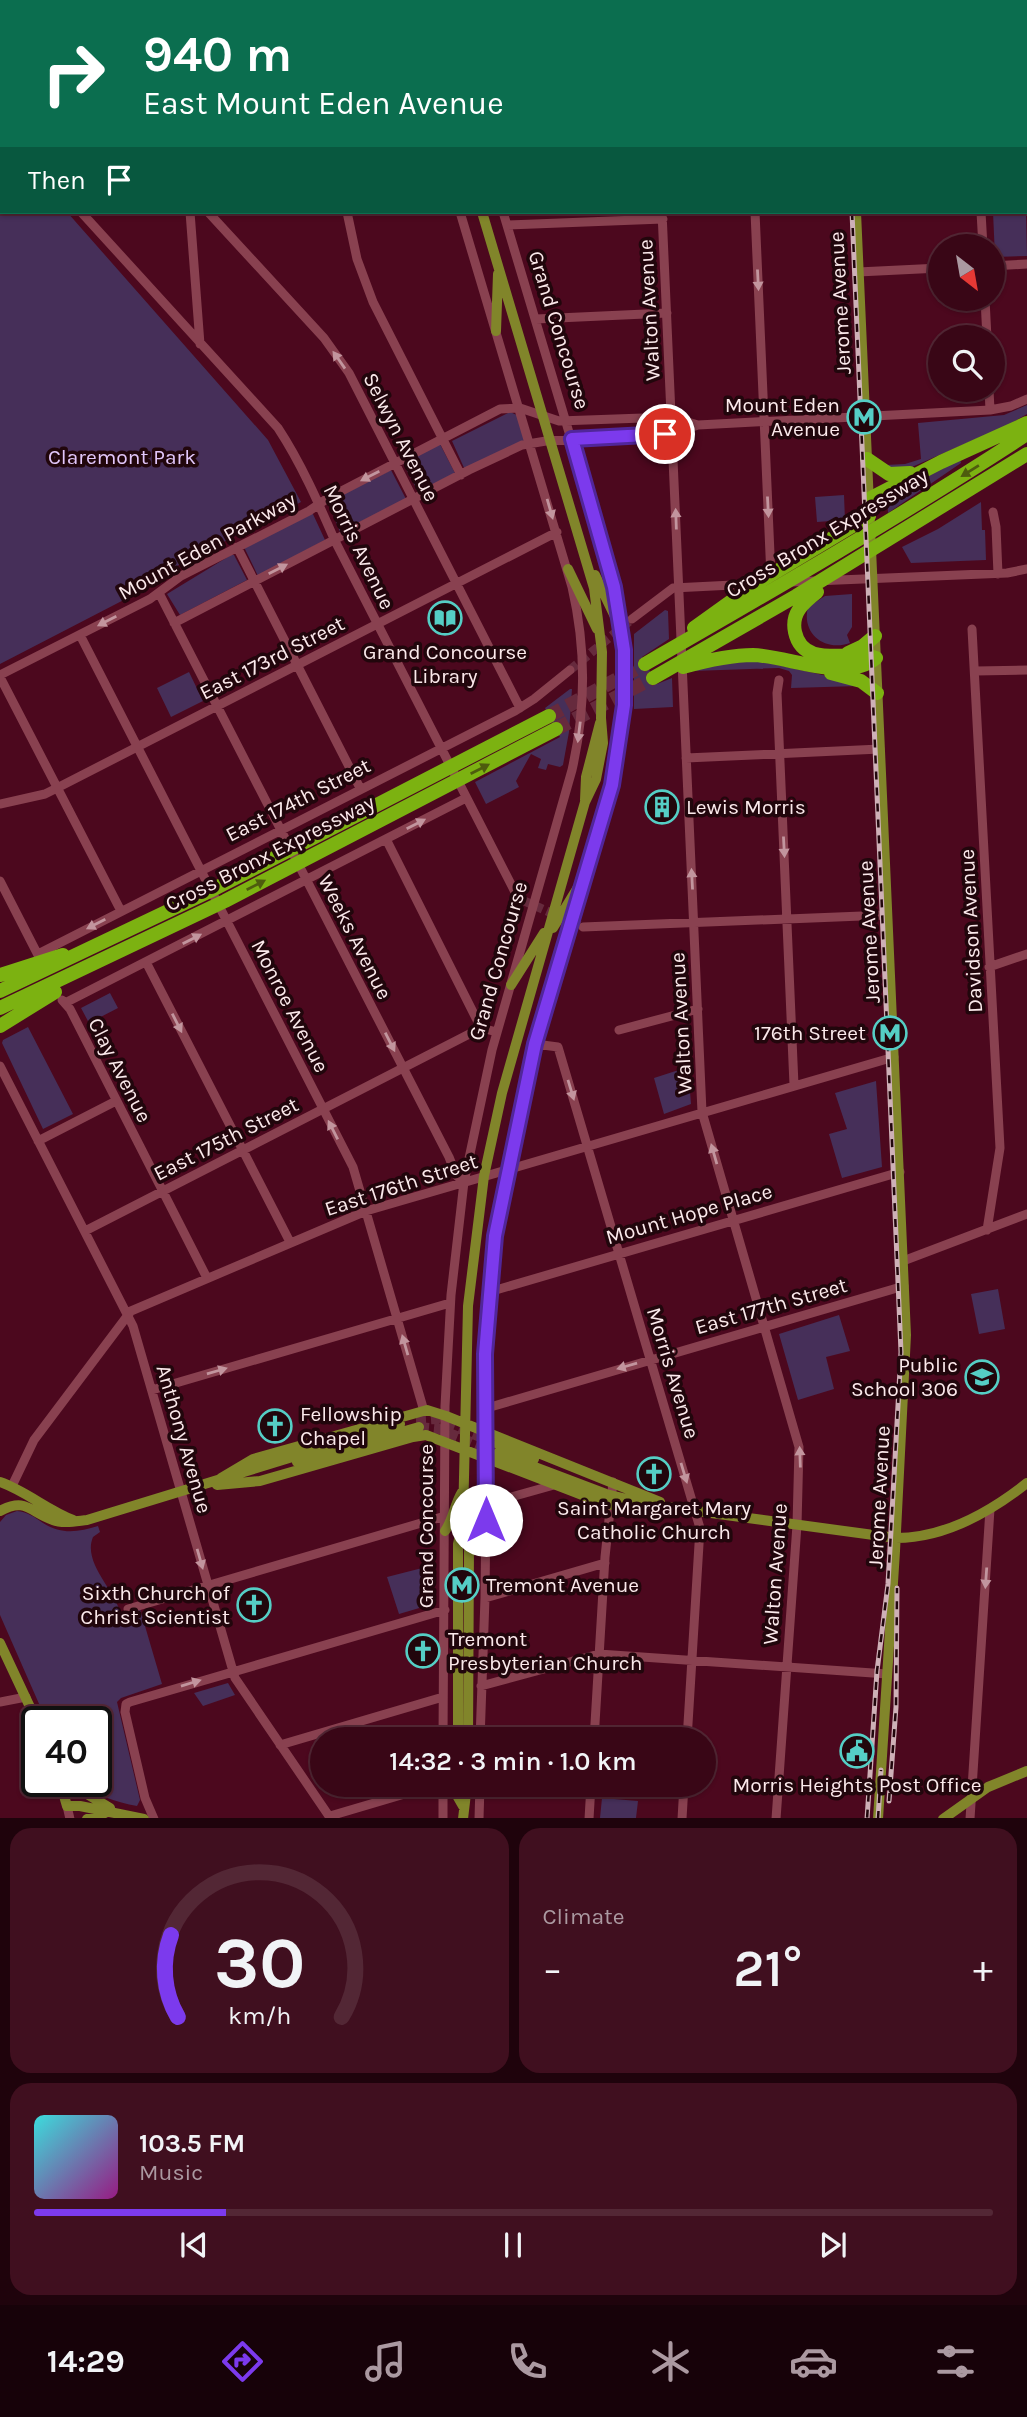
<!DOCTYPE html>
<meta charset="utf-8">
<style>
:root{--surface:#390616;--page:#400f1f;--text:#f1f3f6;--muted:#ab99a1;--line:#532735;--accent:#7c3aed}
body{margin:0;font-family:Karla,sans-serif;background:var(--page);color:var(--text);height:100vh;display:flex;flex-direction:column;font-size:26px;white-space:nowrap}
*{box-sizing:border-box;margin:0}
p{font-size:23px;color:var(--muted)}
.icon{flex:none;width:38px;height:38px;fill:none;stroke:currentColor;stroke-width:2;stroke-linecap:round;stroke-linejoin:round}
.map{position:relative;height:1818px;overflow:hidden}
.panel{display:flex;flex-direction:column;gap:10px;padding:10px;background:#1f030c;flex:1}
.panel>*{flex:none}
.banner{position:absolute;left:0px;top:0px;width:1027px;height:214px;box-shadow:0 2px 5px #0004,0 0 0 2px var(--line);background:#0b6e4f;color:#fff;overflow:hidden}
.needle{width:46px;rotate:149deg}
.tools{position:absolute;left:928px;top:234px;display:grid;gap:14px}
.tools a{display:grid;place-items:center;width:77px;height:77px;border-radius:50%;background:var(--surface);box-shadow:0 2px 5px #0004,0 0 0 2px var(--line);font-size:35px}
.speed{position:absolute;left:21px;top:1706px;display:flex;gap:14px;font-size:35px;font-weight:700;text-align:center}
.speed>*{display:grid;place-content:center;width:91px;height:91px;border-radius:50%;background:var(--surface);box-shadow:0 2px 5px #0004,0 0 0 2px var(--line);line-height:1}
.speed .limit{border:4px solid #111;border-radius:10px;background:#fff;color:#111}
.pin{position:absolute;display:grid;place-items:center;width:60px;height:60px;color:#fff;margin:-30px;border:4px solid #fff;border-radius:50%;box-shadow:0 2px 7px #0007}
.me{position:absolute;width:77px;margin:-38px;rotate:0deg;stroke-linejoin:round;filter:drop-shadow(0 0 5px #0008)}
.turn{display:flex;align-items:center;gap:24px;height:147px;padding:0 28px;font-size:32px}
.turn .icon{width:91px;height:91px;stroke-width:2.5}
.turn b{display:block;font-size:49px;line-height:60px}
.then{display:flex;align-items:center;height:66px;padding:0 28px;background:#0003;gap:14px;font-size:26px}
.big{font-size:52px;font-weight:600;line-height:1.1}
.panel .card{flex:1;display:flex;flex-direction:column;justify-content:center;gap:10px;min-width:0;padding:0 24px;border-radius:21px;background:var(--page)}
.panel .dial{align-items:center;gap:0}
.dial svg{height:182px;overflow:visible;fill:none;stroke:var(--line);stroke-width:7;stroke-linecap:round;text-anchor:middle}
.dial text{fill:var(--text);stroke:none}
.song{display:flex;align-items:center;gap:21px}
.cover{width:84px;height:84px;border-radius:10px;background:linear-gradient(135deg,hsl(180 70% 55%),hsl(310 70% 35%))}
.played{height:7px;border-radius:4px;background:linear-gradient(90deg,var(--accent) 20%,var(--line) 20%)}
.keys{display:flex;justify-content:space-around;direction:ltr}
.heat{display:flex;justify-content:space-between;align-items:center;font-size:38px;direction:ltr}
.panel .tiles{flex:1;display:grid;gap:10px;grid-template-columns:1fr 1fr}
.card:last-child{grid-column:span 2}
.trip{position:absolute;left:310px;top:1727px;width:406px;height:70px;border-radius:35px;background:var(--surface);box-shadow:0 2px 5px #0004,0 0 0 2px var(--line);font-weight:600;line-height:70px;text-align:center}
.dock{display:flex;height:112px;justify-content:space-around;align-items:center;background:#170209;color:var(--muted)}
.dock .icon{width:49px;height:49px}
.dock .active{color:var(--accent)}
.dock b{font-size:32px;color:var(--text)}
.map>svg:first-child{display:block}
.green{fill:#462f59}
.lines{fill:none;stroke-linecap:round;stroke-linejoin:round}
.minor-tunnel{stroke:#662a3d;stroke-width:9;stroke-dasharray:9 4.5;stroke-linecap:butt}
.major-tunnel{stroke:#662a3d;stroke-width:10;stroke-dasharray:10 5;stroke-linecap:butt}
.highway-tunnel{stroke:#662a3d;stroke-width:14;stroke-dasharray:14 7;stroke-linecap:butt}
.minor{stroke:#894150;stroke-width:9}
.major{stroke:#81852a;stroke-width:10}
.highway{stroke:#7cb211;stroke-width:14}
.rail-casing{stroke:#ceb0b7;stroke-width:5}
.rail{stroke:#21060c;stroke-width:2.5;stroke-dasharray:8;stroke-linecap:butt}
.oneway{fill:#c2959e}
.oneway2{fill:#4e5c0e}
.route-casing{stroke:#51269a;stroke-width:18}
.route{stroke:#7c3aed;stroke-width:12}
.labels{text-anchor:middle;dominant-baseline:central;stroke-width:7;stroke-linejoin:round;paint-order:stroke}
.street-label{font-size:21px;fill:#fbe9eb;stroke:#21060c}
.poi-label{font-size:21px;fill:#fbe9eb;stroke:#21060c;text-anchor:end}
.park-label{font-size:21px;fill:#e2c7fb;stroke:#21060c}
</style>
<div class="map">
<svg width="1027" height="1819" viewBox="0 0 1027 1819">
<rect width="100%" height="100%" fill="#4c081e"/>
<path class="green" d="M0,132L2,134V212H67L268,440L301,502L146,582L143,590L0,664Z
M1026,210L1027,256L995,257L993,212H1026Z
M1027,405V414L1008,425L905,470L886,469V465L905,464L921,459L918,423L1004,415Z
M510,412L519,416L527,439L465,470L452,441Z
M440,444L455,473L418,492L403,463Z
M960,458L961,463L888,513L887,492Z
M391,470L406,499L340,532L328,502Z
M844,495L845,520L817,522L815,497Z
M981,502L982,530H985L986,560L911,563L902,547L938,529Z
M312,512L325,540L258,576L244,547Z
M231,555H234L247,580L180,615L167,594Z
M852,594V627L847,635L850,643C825,652 801,634 808,607L825,596Z
M665,610L668,611L669,639L642,657L657,684L672,678L673,707L634,709V634Z
M760,661L859,683V686L791,688L792,675L789,671L779,668L693,671L718,663Z
M189,672L203,701L171,717L157,688Z
M570,689H572L569,732L563,765L560,767L548,764L546,770L538,768L541,759L531,754L516,781L519,787L486,804L475,782L560,737L545,708Z
M110,993L118,1008L89,1023L81,1008Z
M28,1027L73,1114L43,1129L2,1043L3,1040Z
M688,1067L691,1104L664,1114L654,1078Z
M876,1081L882,1167L842,1178L829,1134L847,1129L835,1093Z
M998,1289L1005,1329L979,1334L971,1294Z
M839,1315L850,1351L826,1357L834,1389L798,1400L779,1334Z
M17,1511C28,1512 34,1517 43,1523C61,1535 79,1532 98,1526L100,1532L93,1537C82,1563 116,1591 121,1615L140,1609L162,1684L121,1698L117,1702L140,1800L137,1806C116,1802 96,1796 79,1782H96V1722H47L0,1615V1522L6,1515Z
M430,1566L433,1604L399,1614L387,1577Z
M228,1683L235,1695L203,1706L194,1693Z
M602,1798L638,1801L636,1818H600Z"/>
<g class="lines">
<path class="minor-tunnel" d="M570,670L632,619
M522,900L583,927"/>
<path class="major-tunnel" d="M416,1420L435,1419L495,1443
M419,1427L439,1429L498,1453"/>
<path class="highway-tunnel" d="M549,716L645,664
M556,729L653,678"/>
<path class="minor" d="M66,0V2
M158,0V2
M306,0L307,2
M403,0V2
M444,0V2
M558,0V2
M653,0V2
M745,0L746,2
M972,0V2
M987,0L989,2
M332,2L347,0
M0,42H2
M1026,60L1027,62
M0,111L2,114
M81,212L278,428C301,463 318,502 335,541L515,892L522,900
M190,212L200,344
M208,212L324,338L349,373L520,708
M347,212L357,259L373,302L461,475
M662,212L702,1112L799,1447L797,1525L776,1819
M755,212L771,577
M981,212L983,247
M508,225L663,219
M992,266L1027,264
M858,272L940,268
M985,299L987,338
M536,319L667,313
M989,390L990,410
M993,512L996,527L998,574
M237,547L360,788
M791,582L1007,573L1027,569
M159,593L449,1157L456,1175L464,1182
M632,619L673,588L753,584
M174,623L469,470L522,445L546,441L672,434L698,425L990,410L1011,406L1027,399
M972,629L1000,1148L987,1230
M80,635L353,1167L424,1411
M976,671L1027,670
M0,675L150,599L181,576L309,511L328,498L500,409L520,408L559,421L671,417L698,425
M0,677L121,911
M779,680L777,693L794,1085
M686,758L880,749
M0,804L45,794L57,788L557,532
M386,839L481,1028
M0,881L39,957
M583,927L887,915
M38,954L515,711L534,699L570,670
M146,962L290,1242
M989,967L1027,954
M62,1000L70,1009L207,1278
M65,1003L466,798
M619,1030L698,1009
M535,1044L558,1047L700,1528L687,1740
M0,1066L133,1326L235,1678L331,1819
M38,1141L116,1101
M85,1231L481,1028L497,1032
M903,1261L1027,1214
M489,1292L900,1172
M152,1390L450,1303
M487,1408L904,1286
M12,1486L34,1440L131,1311L366,1211L894,1057
M486,1504L554,1485
M485,1598L605,1563
M128,1609L445,1516
M481,1686L599,1654L887,1674
M0,1702L26,1697
M443,1740L445,1406L451,1295L464,1182L492,1050L572,770C586,709 586,647 572,587L460,212
M480,1740L485,1598L487,1408L485,1354L495,1236L535,1044L612,785L622,726L624,683L621,629L609,566L503,212
M594,1740L605,1557L613,1482
M280,1745L443,1697
M67,1806L70,1819
M330,1816L435,1785
M154,1819L145,1798L125,1712L126,1704L130,1702L445,1610
M443,1819V1785
M479,1819L480,1785
M589,1819L591,1785
M682,1819L684,1785
M970,1819L990,1509"/>
<path class="major" d="M423,0L424,2
M846,0V2
M856,212L906,1335L895,1551L878,1819
M496,331L498,274
M568,569L597,629
M595,575L621,629
M585,800L586,777L600,723
M553,928L586,874
M511,985L544,933
M498,1444L534,1459
M498,1453L606,1494L652,1505L896,1538C945,1538 989,1513 1027,1483
M297,1462L419,1427
M221,1478L253,1459L427,1410L446,1416L660,1502
M0,1482C26,1491 47,1510 73,1520
M217,1485L260,1481L413,1437L426,1435L603,1503L619,1506H643
M0,1511C26,1497 30,1512 53,1520C63,1524 77,1521 87,1520L400,1424
M464,1522L469,1545L468,1740
M445,1531C454,1518 454,1505 462,1492
M472,1551L477,1529L486,1520
M0,1643L37,1722
M458,1740V1544L463,1520L468,1306L484,1176L502,1093L585,802L596,779L603,743L601,718L602,652L594,588L482,212
M60,1782L67,1806H80L144,1819
M72,1782L82,1791L110,1808
M451,1785L463,1806
M87,1819L105,1813
M463,1819L467,1785
M943,1819L988,1787L1027,1771"/>
<path class="highway" d="M867,459L889,474L910,473
M869,499L941,462L1027,423
M817,592C803,603 791,613 795,632C803,670 851,649 876,658
M694,628L754,585L869,516
M848,653L863,646L875,636
M645,664C774,590 903,515 1027,434
M683,667C705,661 729,655 753,655C789,656 845,683 876,658
M831,673L861,681L877,693
M653,678L796,596L1027,454
M0,975L63,955
M0,991L210,891L549,716
M0,1008L225,901L556,729
M0,1026L55,992"/>
<defs>
<path id="rail" d="M851,0V2
M852,212L901,1352L888,1584L877,1671L867,1819
M889,1801L896,1707L897,1588
M878,1819L881,1770"/>
</defs>
<use href="#rail" class="rail-casing"/>
<use href="#rail" class="rail"/>
</g>
<defs><path id="oneway-solid" d="M-6-.8H1V-3.2L6.5 0L1 3.2V.8H-6Z" transform="scale(1.75)"/></defs>
<g class="oneway">
<use href="#oneway-solid" transform="translate(758 280) rotate(87)"/>
<use href="#oneway-solid" transform="translate(339 360) rotate(-125)"/>
<use href="#oneway-solid" transform="translate(370 476) rotate(153)"/>
<use href="#oneway-solid" transform="translate(768 507) rotate(87)"/>
<use href="#oneway-solid" transform="translate(550 509) rotate(74)"/>
<use href="#oneway-solid" transform="translate(676 519) rotate(-92)"/>
<use href="#oneway-solid" transform="translate(278 569) rotate(-27)"/>
<use href="#oneway-solid" transform="translate(107 621) rotate(153)"/>
<use href="#oneway-solid" transform="translate(579 732) rotate(97)"/>
<use href="#oneway-solid" transform="translate(416 824) rotate(-27)"/>
<use href="#oneway-solid" transform="translate(784 847) rotate(87)"/>
<use href="#oneway-solid" transform="translate(692 879) rotate(-93)"/>
<use href="#oneway-solid" transform="translate(96 924) rotate(153)"/>
<use href="#oneway-solid" transform="translate(192 939) rotate(-27)"/>
<use href="#oneway-solid" transform="translate(177 1023) rotate(63)"/>
<use href="#oneway-solid" transform="translate(390 1042) rotate(63)"/>
<use href="#oneway-solid" transform="translate(571 1090) rotate(73)"/>
<use href="#oneway-solid" transform="translate(333 1130) rotate(-117)"/>
<use href="#oneway-solid" transform="translate(714 1154) rotate(-106)"/>
<use href="#oneway-solid" transform="translate(405 1345) rotate(-106)"/>
<use href="#oneway-solid" transform="translate(627 1366) rotate(164)"/>
<use href="#oneway-solid" transform="translate(217 1371) rotate(-16)"/>
<use href="#oneway-solid" transform="translate(800 1457) rotate(-92)"/>
<use href="#oneway-solid" transform="translate(684 1473) rotate(73)"/>
<use href="#oneway-solid" transform="translate(200 1559) rotate(74)"/>
<use href="#oneway-solid" transform="translate(986 1578) rotate(94)"/>
<use href="#oneway-solid" transform="translate(191 1683) rotate(-17)"/>
</g>
<g class="oneway2">
<use href="#oneway-solid" transform="translate(970 471) rotate(148)"/>
<use href="#oneway-solid" transform="translate(480 769) rotate(-27)"/>
<use href="#oneway-solid" transform="translate(256 885) rotate(-27)"/>
</g>
<g class="lines">
<defs>
<path id="route" d="M486,1520L485,1354L495,1236L535,1044L612,785L624,705V650L614,587L572,439L665,434"/>
</defs>
<use href="#route" class="route-casing"/>
<use href="#route" class="route"/>
</g>
<defs>
<symbol id="metro-ring" viewBox="-11 -11 22 22"><circle r="9.5" fill="#21060c" stroke="#55cec5" stroke-width="1.5"/><path d="M-5.5 5V-5H-3L0 0L3-5H5.5V5H3V-.5L0 4L-3-.5V5Z" fill="#55cec5"/></symbol>
<symbol id="library-ring" viewBox="-11 -11 22 22"><circle r="9.5" fill="#21060c" stroke="#55cec5" stroke-width="1.5"/><path d="M-6-4Q-3-5.5-.7-3.5V5Q-3 3-6 4ZM6-4Q3-5.5 .7-3.5V5Q3 3 6 4Z" fill="#55cec5"/></symbol>
<symbol id="building-ring" viewBox="-11 -11 22 22"><circle r="9.5" fill="#21060c" stroke="#55cec5" stroke-width="1.5"/><path d="M-4-6H4V6H1V3H-1V6H-4ZM-2.5-4.3h1.7v1.8h-1.7ZM.8-4.3h1.7v1.8H.8ZM-2.5-1h1.7V.8h-1.7ZM.8-1h1.7V.8H.8Z" fill="#55cec5"/></symbol>
<symbol id="school-ring" viewBox="-11 -11 22 22"><circle r="9.5" fill="#21060c" stroke="#55cec5" stroke-width="1.5"/><path d="M0-5L7-2L0 1L-7-2ZM-4 1L0 2.5L4 1V4Q0 6-4 4Z" fill="#55cec5"/></symbol>
<symbol id="church-ring" viewBox="-11 -11 22 22"><circle r="9.5" fill="#21060c" stroke="#55cec5" stroke-width="1.5"/><path d="M-1.2-6h2.4v3.5h3.3v2.4h-3.3V6h-2.4V-.1h-3.3v-2.4h3.3Z" fill="#55cec5"/></symbol>
<symbol id="civic-ring" viewBox="-11 -11 22 22"><circle r="9.5" fill="#21060c" stroke="#55cec5" stroke-width="1.5"/><path d="M-.6-6.5H3V-4.5H.6V-3L4-1V1h2V6H-6V1h2V-1L-.6-3ZM-1.2 2.5V6h2.4V2.5Z" fill="#55cec5"/></symbol>
</defs>
<g fill-rule="evenodd">
<use href="#metro-ring" x="845" y="398" width="38" height="38"/>
<use href="#library-ring" x="426" y="599" width="38" height="38"/>
<use href="#building-ring" x="643" y="788" width="38" height="38"/>
<use href="#metro-ring" x="871" y="1014" width="38" height="38"/>
<use href="#school-ring" x="963" y="1358" width="38" height="38"/>
<use href="#church-ring" x="256" y="1407" width="38" height="38"/>
<use href="#church-ring" x="635" y="1455" width="38" height="38"/>
<use href="#metro-ring" x="443" y="1566" width="38" height="38"/>
<use href="#church-ring" x="235" y="1586" width="38" height="38"/>
<use href="#church-ring" x="404" y="1632" width="38" height="38"/>
<use href="#civic-ring" x="838" y="1732" width="38" height="38"/>
</g>
<g class="labels">
<g class="street-label">
<text transform="translate(840 303) rotate(-93)">Jerome Avenue</text>
<text transform="translate(649 310) rotate(-93)">Walton Avenue</text>
<text transform="translate(559 330) rotate(73)">Grand Concourse</text>
<text transform="translate(401 437) rotate(63)">Selwyn Avenue</text>
<text transform="translate(827 533) rotate(-31)">Cross Bronx Expressway</text>
<text transform="translate(207 546) rotate(-29)">Mount Eden Parkway</text>
<text transform="translate(359 547) rotate(64)">Morris Avenue</text>
<text transform="translate(272 658) rotate(-27)">East 173rd Street</text>
<text transform="translate(298 800) rotate(-27)">East 174th Street</text>
<text transform="translate(270 853) rotate(-27)">Cross Bronx Expressway</text>
<text transform="translate(971 931) rotate(-93)">Davidson Avenue</text>
<text transform="translate(869 932) rotate(-93)">Jerome Avenue</text>
<text transform="translate(355 937) rotate(63)">Weeks Avenue</text>
<text transform="translate(498 961) rotate(-74)">Grand Concourse</text>
<text transform="translate(290 1006) rotate(63)">Monroe Avenue</text>
<text transform="translate(681 1023) rotate(-93)">Walton Avenue</text>
<text transform="translate(120 1070) rotate(63)">Clay Avenue</text>
<text transform="translate(226 1139) rotate(-27)">East 175th Street</text>
<text transform="translate(401 1185) rotate(-18)">East 176th Street</text>
<text transform="translate(689 1214) rotate(-16)">Mount Hope Place</text>
<text transform="translate(771 1306) rotate(-16)">East 177th Street</text>
<text transform="translate(673 1373) rotate(73)">Morris Avenue</text>
<text transform="translate(184 1439) rotate(74)">Anthony Avenue</text>
<text transform="translate(879 1497) rotate(-87)">Jerome Avenue</text>
<text transform="translate(426 1526) rotate(-90)">Grand Concourse</text>
<text transform="translate(775 1574) rotate(-86)">Walton Avenue</text>
</g>
<g class="poi-label">
<text x="840" y="405">Mount Eden<tspan x="840" dy="24">Avenue</tspan></text>
<text x="445" y="652" text-anchor="middle">Grand Concourse<tspan x="445" dy="24">Library</tspan></text>
<text x="686" y="807" text-anchor="start">Lewis Morris</text>
<text x="866" y="1033">176th Street</text>
<text x="958" y="1365">Public<tspan x="958" dy="24">School 306</tspan></text>
<text x="300" y="1414" text-anchor="start">Fellowship<tspan x="300" dy="24">Chapel</tspan></text>
<text x="654" y="1508" text-anchor="middle">Saint Margaret Mary<tspan x="654" dy="24">Catholic Church</tspan></text>
<text x="486" y="1585" text-anchor="start">Tremont Avenue</text>
<text x="230" y="1593">Sixth Church of<tspan x="230" dy="24">Christ Scientist</tspan></text>
<text x="448" y="1639" text-anchor="start">Tremont<tspan x="448" dy="24">Presbyterian Church</tspan></text>
<text x="857" y="1785" text-anchor="middle">Morris Heights Post Office</text>
</g>
<g class="park-label">
<text x="122" y="457">Claremont Park</text>
</g>
</g>
</svg>
<div class="tools">
<a><svg class="needle" viewBox="-14 -14 28 28"><path d="M0-13l5 13h-10z" fill="#e53935"/><path d="M0 13l5-13h-10z" fill="#ab99a1"/></svg></a>
<a><svg class="icon" aria-label="search" viewBox="0 0 24 24"><circle cx="10" cy="10" r="6"/><path d="M15 15l6 6"/></svg></a>
</div>
<div class="speed"><div class="limit">40</div></div>
<div class="pin" style="left:665px;top:434px;background:#d93025"><svg class="icon" aria-label="arrive" viewBox="0 0 24 24"><path d="M6 21V4h12l-3 4 3 4H6"/></svg></div>
<svg class="me" style="left:486px;top:1520px" viewBox="-20 -20 40 40"><circle r="19" fill="#fff"/><path d="M0-13L10 11 0 6-10 11z" fill="#7c3aed"/></svg>
<div class="trip">14:32 · 3 min · 1.0 km</div>
<div class="banner">
<div class="turn"><svg class="icon" aria-label="right" viewBox="0 0 24 24"><path d="M7 20v-9h11M14 6l5 5-5 5"/></svg><div><b>940 m</b>East Mount Eden Avenue</div></div>
<div class="then">Then<svg class="icon" aria-label="arrive" viewBox="0 0 24 24"><path d="M6 21V4h12l-3 4 3 4H6"/></svg></div>
</div>
</div>
<section class="panel">
<div class="tiles">
<div class="card dial"><svg viewBox="0 0 100 80">
<path d="M14 69A42 42 0 1 1 86 69"/>
<path d="M14 69A42 42 0 0 1 11 33" stroke="#7c3aed"/>
<text x="50" y="56" font-size="32" font-weight="700">30</text>
<text x="50" y="72" font-size="11">km/h</text>
</svg></div>
<div class="card"><p>Climate</p>
<div class="heat"><a>−</a><b class="big">21°</b><a>+</a></div>
</div>
<div class="card">
<div class="song"><i class="cover"></i><div><b>103.5 FM</b><p>Music</p></div></div>
<div class="played"></div>
<div class="keys"><svg class="icon" aria-label="previous" viewBox="0 0 24 24"><path d="M18 5L8 12l10 7zM5 5v14"/></svg><svg class="icon" aria-label="pause" viewBox="0 0 24 24"><path d="M8 5v14M16 5v14"/></svg><svg class="icon" aria-label="next" viewBox="0 0 24 24"><path d="M6 5l10 7-10 7zM19 5v14"/></svg></div>
</div>
</div>
</section>
<nav class="dock">
<b>14:29</b>
<svg class="icon active" aria-label="directions" viewBox="0 0 24 24"><path d="M12 3l9 9-9 9-9-9zM9 14v-3h6M13 9l2 2-2 2"/></svg>
<svg class="icon" aria-label="music" viewBox="0 0 24 24"><path d="M9 18V5l10-2v13"/><circle cx="6" cy="18" r="3"/><circle cx="16" cy="16" r="3"/></svg>
<svg class="icon" aria-label="phone" viewBox="0 0 24 24"><path d="M5 4h4l2 5-3 2q2 4 5 5l2-3 5 2v4C11 20 4 13 5 4z"/></svg>
<svg class="icon" aria-label="climate" viewBox="0 0 24 24"><path d="M12 3v18M4 7l16 10M4 17L20 7"/></svg>
<svg class="icon" aria-label="car" viewBox="0 0 24 24"><path d="M5 17H2v-5l4-1 3-4h7l3 4 3 1v5h-3M9 17h6M6 11h13"/><circle cx="7" cy="17" r="2"/><circle cx="17" cy="17" r="2"/></svg>
<svg class="icon" aria-label="filters" viewBox="0 0 24 24"><path d="M4 7h16M4 17h16"/><circle cx="9" cy="7" r="2"/><circle cx="15" cy="17" r="2"/></svg>
</nav>
